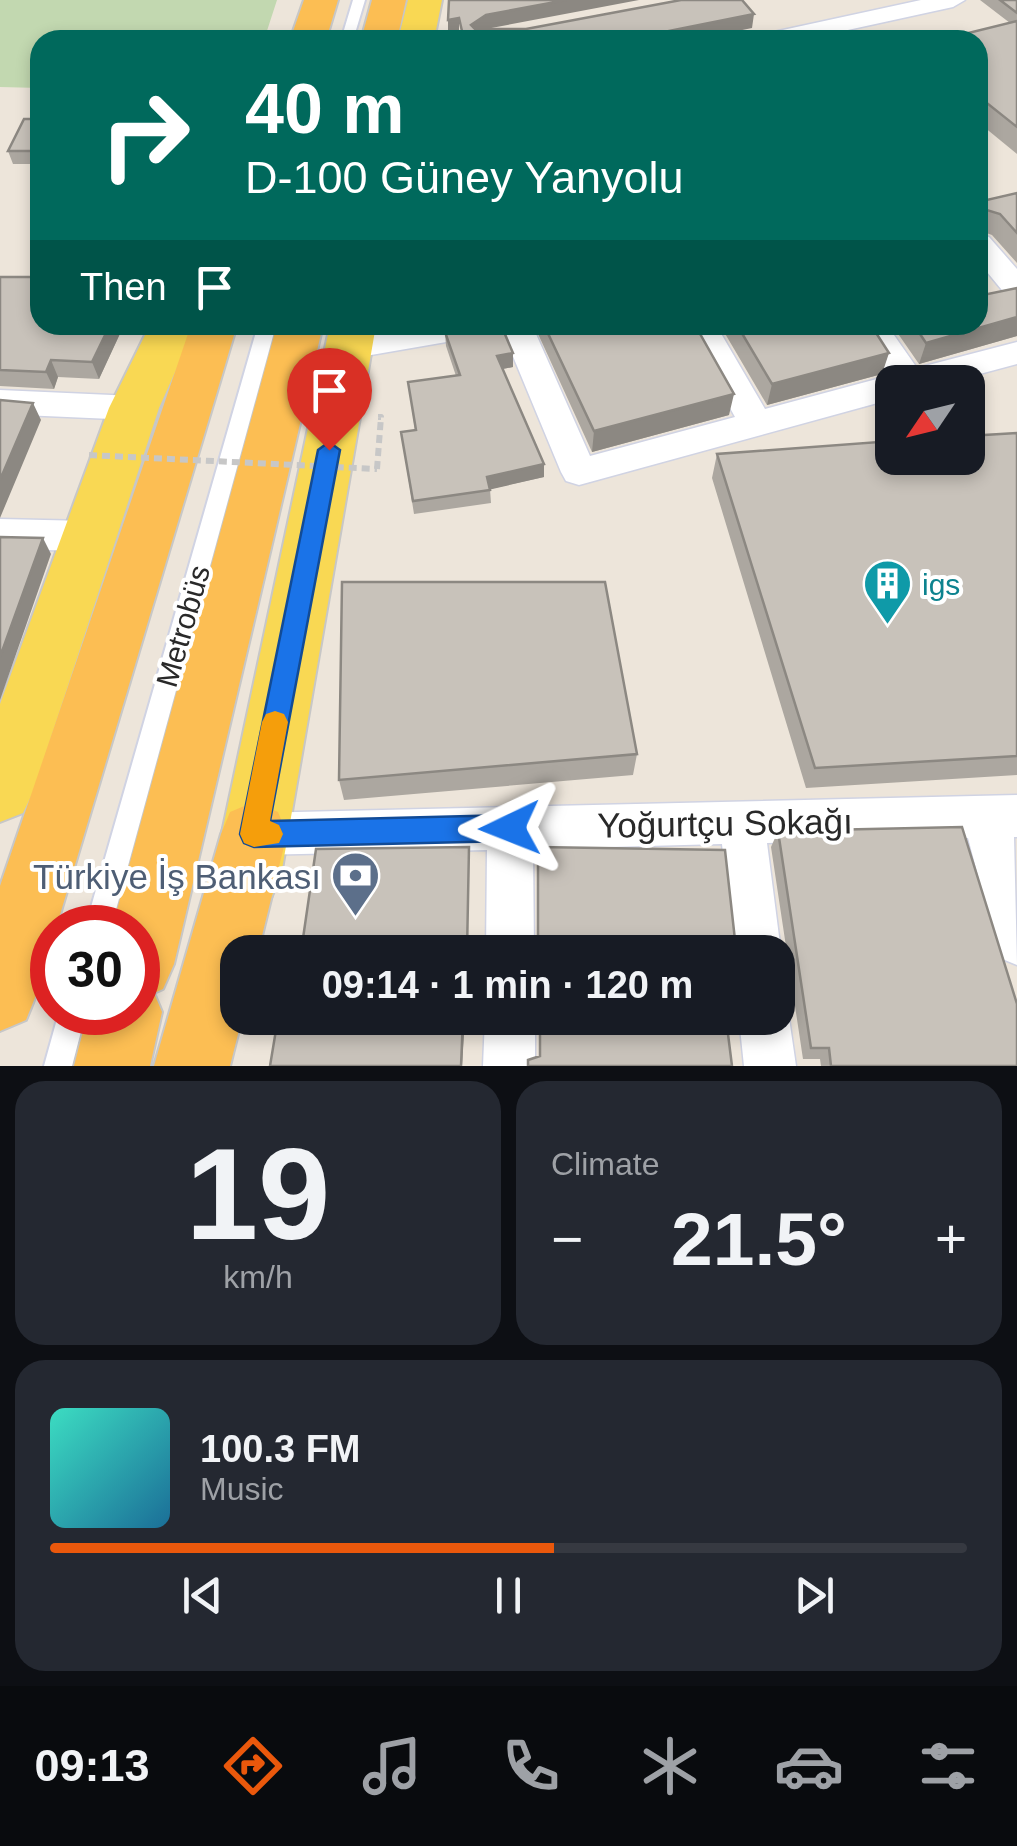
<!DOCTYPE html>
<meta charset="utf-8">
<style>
:root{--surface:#171b24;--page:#242831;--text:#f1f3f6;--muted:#9ea1a6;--line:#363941;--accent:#ea580c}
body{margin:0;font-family:Helvetica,sans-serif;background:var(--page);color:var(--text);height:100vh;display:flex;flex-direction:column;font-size:38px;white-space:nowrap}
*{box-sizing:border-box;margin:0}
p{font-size:32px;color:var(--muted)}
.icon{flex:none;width:55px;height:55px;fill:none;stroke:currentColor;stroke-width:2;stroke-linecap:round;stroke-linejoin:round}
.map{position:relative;height:1066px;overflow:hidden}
.sheet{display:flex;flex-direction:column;gap:15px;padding:15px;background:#0d0f14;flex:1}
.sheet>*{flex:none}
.top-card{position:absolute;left:30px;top:30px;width:958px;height:305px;border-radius:30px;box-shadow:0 5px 15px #0003;background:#00695c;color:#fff;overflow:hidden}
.needle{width:65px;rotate:235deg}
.tools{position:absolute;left:875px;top:365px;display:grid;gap:20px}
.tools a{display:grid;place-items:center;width:110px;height:110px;border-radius:20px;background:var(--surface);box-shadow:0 5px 15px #0003;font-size:50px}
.speed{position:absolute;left:30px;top:905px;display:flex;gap:20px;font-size:50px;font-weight:700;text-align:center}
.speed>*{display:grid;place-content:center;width:130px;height:130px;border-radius:50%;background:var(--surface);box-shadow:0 5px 15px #0003;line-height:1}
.speed .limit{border:15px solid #d22;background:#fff;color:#111}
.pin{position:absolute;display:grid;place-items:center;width:85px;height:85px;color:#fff;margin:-102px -42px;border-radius:50% 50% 50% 0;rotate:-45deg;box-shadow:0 0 10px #0007}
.pin .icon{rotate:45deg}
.me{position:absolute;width:110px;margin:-55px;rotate:268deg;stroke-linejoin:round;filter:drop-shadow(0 0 8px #0008)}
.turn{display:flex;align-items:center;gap:35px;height:210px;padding:0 50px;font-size:45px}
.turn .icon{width:130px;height:130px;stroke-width:2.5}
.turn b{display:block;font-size:70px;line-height:85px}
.then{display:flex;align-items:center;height:95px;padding:0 50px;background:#0003;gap:20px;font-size:38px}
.big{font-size:75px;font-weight:800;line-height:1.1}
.sheet .widget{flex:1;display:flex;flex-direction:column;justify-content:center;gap:15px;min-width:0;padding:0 35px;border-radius:30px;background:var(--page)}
.sheet .dial{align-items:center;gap:0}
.dial b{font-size:130px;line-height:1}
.song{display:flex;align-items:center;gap:30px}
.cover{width:120px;height:120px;border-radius:15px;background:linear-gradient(135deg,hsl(170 70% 55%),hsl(200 70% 35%))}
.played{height:10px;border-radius:5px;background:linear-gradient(90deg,var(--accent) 55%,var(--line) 55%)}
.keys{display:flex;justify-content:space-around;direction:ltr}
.heat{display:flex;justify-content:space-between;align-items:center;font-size:55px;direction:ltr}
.sheet .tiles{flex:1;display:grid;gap:15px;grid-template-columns:1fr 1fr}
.widget:last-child{grid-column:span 2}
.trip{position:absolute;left:220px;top:935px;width:575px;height:100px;border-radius:30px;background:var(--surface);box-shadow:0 5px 15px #0003;font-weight:800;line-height:100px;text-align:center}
.menu{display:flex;height:160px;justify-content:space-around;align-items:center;background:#090b0e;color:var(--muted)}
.menu .icon{width:70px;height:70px}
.menu .on{color:var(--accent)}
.menu b{font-size:45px;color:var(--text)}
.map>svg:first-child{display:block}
.cemetery{fill:#c2d8b0}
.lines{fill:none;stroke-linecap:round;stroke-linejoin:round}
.service-casing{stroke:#d0d3e3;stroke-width:4}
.minor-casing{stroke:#d0d3e3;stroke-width:3}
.primary-casing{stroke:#c7c7c7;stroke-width:4}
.trunk-casing{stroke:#c7c7c7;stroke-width:4}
.path{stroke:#c7c7c7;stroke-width:6;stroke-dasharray:8 5;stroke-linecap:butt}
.service{fill:#fff;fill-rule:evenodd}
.minor{fill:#fff;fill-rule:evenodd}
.primary{fill:#f9d853;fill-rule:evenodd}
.trunk{fill:#fcbe53;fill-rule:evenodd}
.path-bridge{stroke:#c7c7c7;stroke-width:6;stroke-dasharray:8 5;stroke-linecap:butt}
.wall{fill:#aca7a0}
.shaded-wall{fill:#8c8882}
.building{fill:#c8c2ba;stroke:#8c8882;stroke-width:2.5}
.route{fill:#1a73e8;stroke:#114b97;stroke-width:2.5}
.slow{fill:#f59e0b}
.labels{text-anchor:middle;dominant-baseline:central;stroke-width:8;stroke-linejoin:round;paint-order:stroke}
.culture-label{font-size:30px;fill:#0d838f;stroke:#fff;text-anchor:start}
.street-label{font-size:30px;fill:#292929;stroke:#fff}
.near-street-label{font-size:35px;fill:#292929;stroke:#fff}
.near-service-label{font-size:35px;fill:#4e5e75;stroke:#fff;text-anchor:end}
</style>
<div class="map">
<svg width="1017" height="1066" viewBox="0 0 1017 1066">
<rect width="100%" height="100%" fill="#ede5da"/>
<path class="cemetery" d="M0,0H277L264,40H40V88L0,87Z"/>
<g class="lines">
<defs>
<path id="service" d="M353,0H365L353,40H341Z
M258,325H276L111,928H85Z
M59,1012H86L72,1066H44Z"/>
<path id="minor" d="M921,0H965L953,7L802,40H757L769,33Z
M978,234L989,237L1017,269V298L1006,295L978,261Z
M419,325H497L492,332L481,336L348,359L336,356L332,348L336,340Z
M500,325H532L590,456L735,417L684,325H716L765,409L888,376L855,325H887L917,368L1017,342V364L950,382H892V399L579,485L566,481L561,472Z
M0,390L134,396L146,399L151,408L146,417L134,420L0,414Z
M0,519L89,521L102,526L108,536L102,546L89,551L0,549Z
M1017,795V837H1014L1017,965L1000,958L968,838L767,843L781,952L778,961V952H733L722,844L533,849L534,952H486L487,850L254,855L238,849L231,834L238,819L254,813Z
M778,998L789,1018L796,1066H744L739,1018H778Z
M485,1018H535V1066H483Z"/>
<path id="primary" d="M408,0H442L434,40H398Z
M150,325H196L159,408L33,792L23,813L0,822V704L109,408Z
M330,325H376L281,875L271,898L247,908L223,898L213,875Z"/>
<path id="trunk" d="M304,0H338L326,40H290Z
M372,0H406L397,40H361Z
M191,325H237L56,928H52C52,958 38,991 26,1020L0,1031V886Z
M277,325H323L174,964L163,989L154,993L162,1012L150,1066H74L88,1012H138V928H112Z
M254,802L278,812L287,834L258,952H238V1018H242L230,1066H154L221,834L230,812Z"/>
</defs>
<use href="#service" class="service-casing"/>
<use href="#minor" class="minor-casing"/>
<use href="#primary" class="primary-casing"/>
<use href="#trunk" class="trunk-casing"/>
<path class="path" d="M377,469L381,417H378"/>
<use href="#service" class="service"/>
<use href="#minor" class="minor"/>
<use href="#primary" class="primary"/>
<use href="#trunk" class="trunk"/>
<path class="path-bridge" d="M89,455L377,469"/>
</g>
<path class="wall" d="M980,0H1017V154L978,122V40L1010,23Z
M40,119V164H13L8,151Z
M1017,193V263L992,235L981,231L987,200Z
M0,277L124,325L99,379L58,377L54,389L0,386Z
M1017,288V336L919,364L892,325H978Z
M534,325H695L729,415L592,452Z
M720,325H871L882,374L767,405Z
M445,332L513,367L503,369L544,464V477L490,489L491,503L414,514L401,432L415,430L408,382L456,376L446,346Z
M1017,433V775L806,788L712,478L717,454Z
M637,754L633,775L344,800L339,780Z
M778,831L1017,1066H821L820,1059H803L771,847Z"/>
<path class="shaded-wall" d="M566,0H639L486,29L471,39V25L486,15Z
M754,14L752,28L694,40H624Z
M459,18V32L448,34V20Z
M987,210L980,228L982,227L978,240V225L982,213Z
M1017,317V336L919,364L926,343Z
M110,325H124L99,379L92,362Z
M513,353V367L497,370V356Z
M889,353L882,374L767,405L772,384Z
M51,360L58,377L54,389L46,372Z
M734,394L729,415L592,452L594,431Z
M33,403L41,420L0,518V480Z
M544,464V477L488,490L487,477Z
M43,538L51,554L0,700V657Z
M463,1018H465L462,1066H461Z"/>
<path class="building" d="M449,0H566L486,15L471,25L475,29H526L681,0H742L754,14L624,40H464L459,18L448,20Z
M1000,0H1017V13Z
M1017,21V127L978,96V40H940Z
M24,119H40V151H8Z
M1017,193V233L1000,214L987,210L982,213V227L978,228V197H982L987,200Z
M0,277H40V325H110L92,362L51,360L46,372L0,370Z
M1017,288V317L926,343L914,325H978V296Z
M484,325H501L513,353L497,356L544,464L487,477L490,490L413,501L401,432L416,430L408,382L460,375L445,332Z
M544,325H695L734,394L594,431Z
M737,325H871L889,353L772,384Z
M0,400L33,403L0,480Z
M1017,433V756L815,768L717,454L892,441V458H968V436Z
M0,537L43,538L0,657Z
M342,582H605L637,754L339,780Z
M962,827L1017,1004V1066H831L829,1048H811L778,831Z
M469,847L467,952H301L316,849Z
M538,847L725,850L735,940L740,952H527V943L538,940Z
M278,1018H463L461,1066H270Z
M540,1018H726L732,1066H528V1060L540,1056Z"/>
<path class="route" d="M329,442L340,450L270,821L510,815L520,819L524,828L520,837L510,841L254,847L244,843L240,834L318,450Z"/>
<path class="slow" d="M275,711L284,714L288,722L270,821L279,825L283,834L279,843L254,847L244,843L240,834L262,722L266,714Z"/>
<defs>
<symbol id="building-pin" viewBox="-11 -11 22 30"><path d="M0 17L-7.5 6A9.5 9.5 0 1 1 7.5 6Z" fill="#0f9aa8" stroke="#fff"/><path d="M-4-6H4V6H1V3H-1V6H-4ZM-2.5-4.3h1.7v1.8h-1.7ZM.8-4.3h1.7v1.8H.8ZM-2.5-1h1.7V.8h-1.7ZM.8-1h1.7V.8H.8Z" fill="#fff"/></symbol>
<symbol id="bank-pin" viewBox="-11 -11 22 30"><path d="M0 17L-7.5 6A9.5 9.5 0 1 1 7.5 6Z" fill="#5c6f8a" stroke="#fff"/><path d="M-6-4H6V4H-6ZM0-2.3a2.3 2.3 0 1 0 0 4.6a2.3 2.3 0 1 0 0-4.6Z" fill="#fff"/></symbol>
</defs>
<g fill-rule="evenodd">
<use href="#building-pin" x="860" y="556" width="55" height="75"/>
<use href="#bank-pin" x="328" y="848" width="55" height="75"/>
</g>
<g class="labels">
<g class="culture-label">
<text x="922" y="584">igs</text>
</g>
<g class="street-label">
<text transform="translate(183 626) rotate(-74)">Metrobüs</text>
</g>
<g class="near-street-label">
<text transform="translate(725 823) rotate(-1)">Yoğurtçu Sokağı</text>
</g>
<g class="near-service-label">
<text x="321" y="876">Türkiye İş Bankası</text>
</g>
</g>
</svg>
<div class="tools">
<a><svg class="needle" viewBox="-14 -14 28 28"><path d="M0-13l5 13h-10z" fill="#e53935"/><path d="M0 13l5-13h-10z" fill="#9ea1a6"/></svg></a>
</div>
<div class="speed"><div class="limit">30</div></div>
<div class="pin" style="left:329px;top:450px;background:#d93025"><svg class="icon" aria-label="arrive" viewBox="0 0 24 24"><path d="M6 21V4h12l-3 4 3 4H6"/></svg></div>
<svg class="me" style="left:510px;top:828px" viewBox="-20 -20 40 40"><path d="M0-17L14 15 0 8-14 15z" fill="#1a73e8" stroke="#fff" stroke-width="4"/></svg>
<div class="trip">09:14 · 1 min · 120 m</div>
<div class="top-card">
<div class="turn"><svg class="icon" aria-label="right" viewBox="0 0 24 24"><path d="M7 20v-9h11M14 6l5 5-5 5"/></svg><div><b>40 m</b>D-100 Güney Yanyolu</div></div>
<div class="then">Then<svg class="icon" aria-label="arrive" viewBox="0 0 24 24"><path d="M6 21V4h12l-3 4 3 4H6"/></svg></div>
</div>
</div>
<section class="sheet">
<div class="tiles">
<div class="widget dial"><b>19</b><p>km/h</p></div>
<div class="widget"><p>Climate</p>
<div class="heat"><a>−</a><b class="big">21.5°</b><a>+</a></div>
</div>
<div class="widget">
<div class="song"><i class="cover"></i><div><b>100.3 FM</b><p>Music</p></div></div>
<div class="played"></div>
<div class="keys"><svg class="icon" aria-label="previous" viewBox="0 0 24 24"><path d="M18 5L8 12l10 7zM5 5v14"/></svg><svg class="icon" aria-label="pause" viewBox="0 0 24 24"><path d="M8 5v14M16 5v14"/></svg><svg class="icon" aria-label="next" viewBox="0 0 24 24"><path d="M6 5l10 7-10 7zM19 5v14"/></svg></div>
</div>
</div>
</section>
<nav class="menu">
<b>09:13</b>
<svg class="icon on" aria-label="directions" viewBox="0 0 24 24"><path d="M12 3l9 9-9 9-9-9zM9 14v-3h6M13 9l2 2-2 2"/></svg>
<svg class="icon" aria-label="music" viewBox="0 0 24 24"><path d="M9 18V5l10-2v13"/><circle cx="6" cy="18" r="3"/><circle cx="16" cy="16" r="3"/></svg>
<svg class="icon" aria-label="phone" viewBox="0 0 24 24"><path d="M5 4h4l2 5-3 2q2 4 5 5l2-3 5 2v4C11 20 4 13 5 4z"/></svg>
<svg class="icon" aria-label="climate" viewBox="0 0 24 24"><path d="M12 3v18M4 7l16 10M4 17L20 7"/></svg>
<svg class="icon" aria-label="car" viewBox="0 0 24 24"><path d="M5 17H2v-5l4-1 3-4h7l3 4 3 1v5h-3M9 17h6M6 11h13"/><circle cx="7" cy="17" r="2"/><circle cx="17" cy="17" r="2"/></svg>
<svg class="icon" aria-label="filters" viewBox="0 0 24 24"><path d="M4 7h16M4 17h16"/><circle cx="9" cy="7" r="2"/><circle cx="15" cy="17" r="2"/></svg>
</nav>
